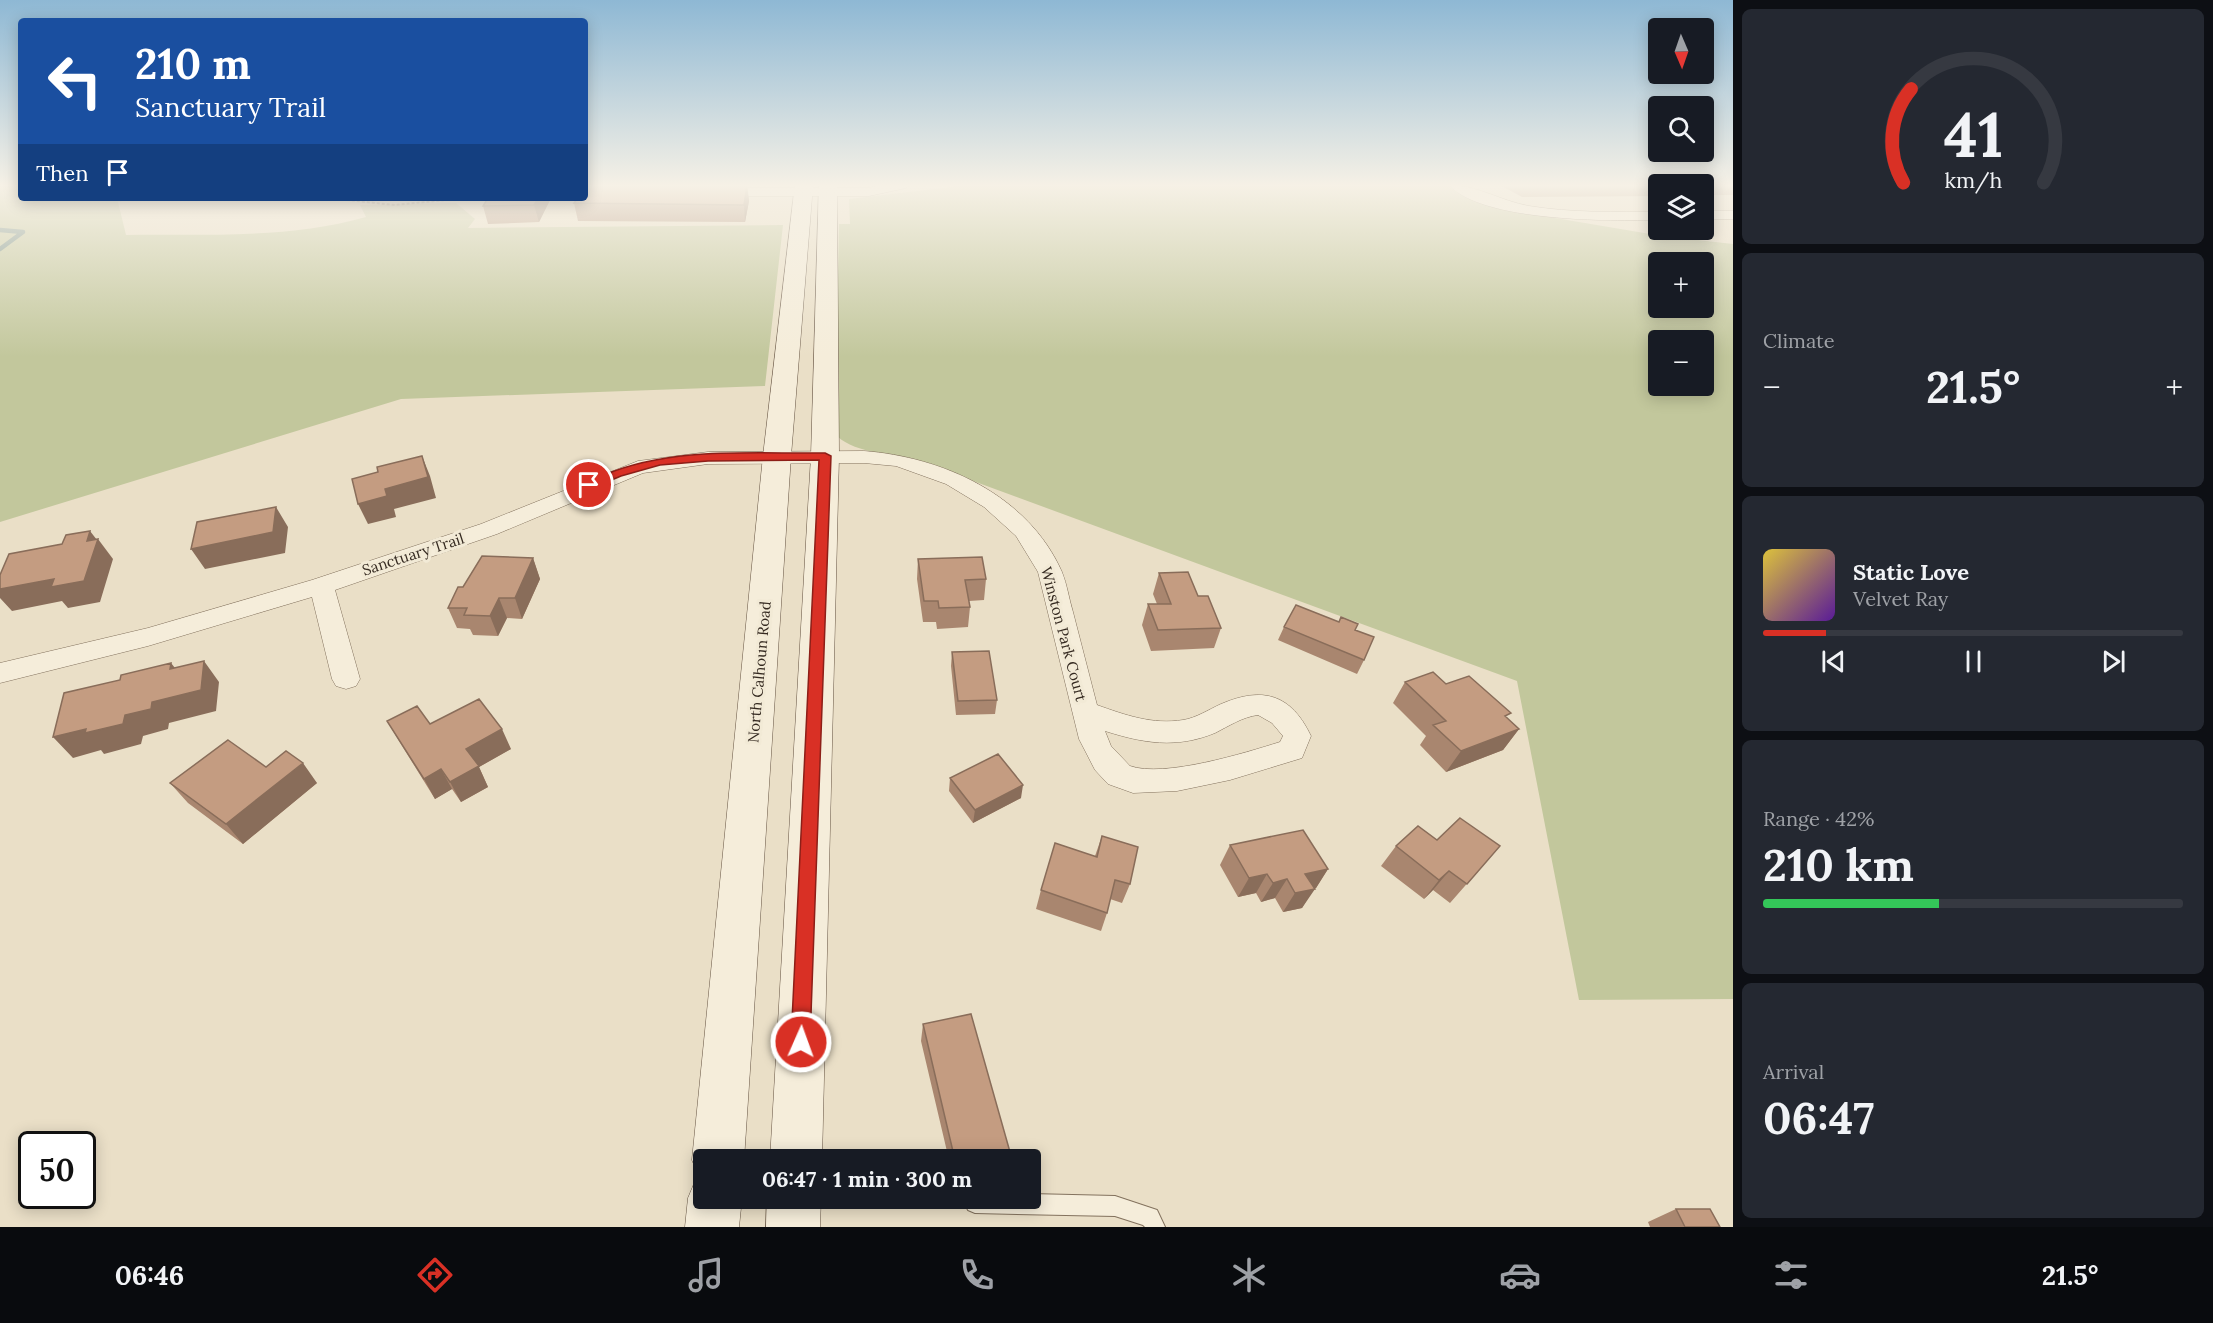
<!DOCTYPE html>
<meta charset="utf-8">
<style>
:root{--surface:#171b24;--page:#242831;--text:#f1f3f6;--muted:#9ea1a6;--line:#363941;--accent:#d93025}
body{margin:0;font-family:Lora,serif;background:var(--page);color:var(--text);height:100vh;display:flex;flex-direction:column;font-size:22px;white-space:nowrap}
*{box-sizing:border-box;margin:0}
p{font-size:20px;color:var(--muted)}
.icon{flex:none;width:33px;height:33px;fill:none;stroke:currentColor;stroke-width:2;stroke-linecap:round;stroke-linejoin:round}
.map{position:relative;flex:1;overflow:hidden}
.side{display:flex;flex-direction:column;gap:9px;padding:9px;background:#0d0f14;width:480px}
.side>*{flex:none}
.banner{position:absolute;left:18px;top:18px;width:570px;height:183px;border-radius:6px;box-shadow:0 3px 15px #0003;background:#1a4fa0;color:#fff;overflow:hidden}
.needle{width:39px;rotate:178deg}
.fabs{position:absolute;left:1648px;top:18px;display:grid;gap:12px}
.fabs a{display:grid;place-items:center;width:66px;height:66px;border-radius:6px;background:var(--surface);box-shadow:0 3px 15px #0003;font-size:30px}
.speed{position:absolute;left:18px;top:1131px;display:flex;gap:12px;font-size:30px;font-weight:700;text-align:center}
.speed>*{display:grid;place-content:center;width:78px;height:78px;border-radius:50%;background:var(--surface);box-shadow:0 3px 15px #0003;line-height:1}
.speed .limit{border:3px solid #111;border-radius:9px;background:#fff;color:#111}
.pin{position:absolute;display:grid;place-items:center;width:51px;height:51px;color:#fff;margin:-26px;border:3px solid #fff;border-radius:50%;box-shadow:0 2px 6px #0007}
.me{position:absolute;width:66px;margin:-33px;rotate:2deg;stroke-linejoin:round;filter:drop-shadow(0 0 4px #0008)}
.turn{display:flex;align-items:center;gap:21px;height:126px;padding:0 18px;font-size:27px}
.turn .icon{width:78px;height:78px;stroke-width:2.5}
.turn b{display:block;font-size:42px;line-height:51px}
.then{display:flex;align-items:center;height:57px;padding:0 18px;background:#0003;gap:12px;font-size:22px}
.big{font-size:45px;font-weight:800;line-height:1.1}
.side .tile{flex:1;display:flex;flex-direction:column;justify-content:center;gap:9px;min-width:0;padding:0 21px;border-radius:9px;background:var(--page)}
.side .dial{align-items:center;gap:0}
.dial svg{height:156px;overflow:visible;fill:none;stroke:var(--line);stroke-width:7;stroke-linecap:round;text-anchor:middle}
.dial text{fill:var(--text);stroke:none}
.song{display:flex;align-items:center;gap:18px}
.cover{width:72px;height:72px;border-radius:9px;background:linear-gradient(135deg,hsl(50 70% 55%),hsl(270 70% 35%))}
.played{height:6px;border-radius:3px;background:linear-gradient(90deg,var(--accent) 15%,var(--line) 15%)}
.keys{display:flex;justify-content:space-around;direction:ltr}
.heat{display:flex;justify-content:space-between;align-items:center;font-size:33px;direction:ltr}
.charge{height:9px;border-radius:4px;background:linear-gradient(90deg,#34c759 42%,var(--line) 0)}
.trip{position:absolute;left:693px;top:1149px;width:348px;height:60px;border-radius:6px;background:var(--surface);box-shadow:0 3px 15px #0003;font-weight:800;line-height:60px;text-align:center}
.tab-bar{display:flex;height:96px;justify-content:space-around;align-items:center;background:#090b0e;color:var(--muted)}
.tab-bar .icon{width:42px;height:42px}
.tab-bar .selected{color:var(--accent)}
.tab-bar b{font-size:27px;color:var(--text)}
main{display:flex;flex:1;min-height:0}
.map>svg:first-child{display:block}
.green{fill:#c2c79c;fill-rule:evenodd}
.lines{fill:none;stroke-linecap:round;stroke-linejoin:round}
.stream{stroke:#6f8b84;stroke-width:4.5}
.lane-casing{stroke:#83725e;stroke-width:2}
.street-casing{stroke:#83725e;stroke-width:1}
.secondary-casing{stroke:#655342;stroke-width:1}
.path{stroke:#83725e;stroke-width:2;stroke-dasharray:3 2;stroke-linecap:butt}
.lane{fill:#f5edda;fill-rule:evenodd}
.street{fill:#f5edda;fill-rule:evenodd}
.secondary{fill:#f5edda;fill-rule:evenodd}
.wall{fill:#a9866f}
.shaded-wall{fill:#896d5a}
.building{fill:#c49c81;stroke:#896d5a;stroke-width:1.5}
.route{fill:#d93025;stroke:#8d1f18;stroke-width:1.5}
.labels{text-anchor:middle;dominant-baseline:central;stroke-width:6;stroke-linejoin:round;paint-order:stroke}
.street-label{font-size:15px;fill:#352a21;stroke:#f2ead6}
</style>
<main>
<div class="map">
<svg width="1733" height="1227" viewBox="0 0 1733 1227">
<rect width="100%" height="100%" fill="#eadfc7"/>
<path class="green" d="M0,185H21V198H136L118,202L126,235C205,234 289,239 366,217L360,205L456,203L475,219L468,228L783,225L765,386L401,399L0,522Z
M968,185H1449L1514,211L1662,236L1733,244V999L1579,1000L1517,681L916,460C895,455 847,452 835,433L839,224H850L849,199ZM1659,262H1704V308H1659ZM1659,340H1704V386H1659Z"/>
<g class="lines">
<path class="stream" d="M0,230L23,232L0,249"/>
<defs>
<path id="lane" d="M1030,1194L1115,1196L1157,1210L1165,1227H1145L1143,1225L1115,1216L975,1213L968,1210L965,1203L967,1198H1030Z"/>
<path id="street" d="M880,185H908L906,188L869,196H713L706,192L713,188H869Z
M1449,185C1477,185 1501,201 1529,206C1572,213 1616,212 1659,212V220C1610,221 1483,222 1449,185Z
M1704,211H1733V219H1704Z
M864,451C943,457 1028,495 1062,572C1067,584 1069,599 1073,612C1081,643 1089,674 1097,705C1125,715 1153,725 1183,720C1196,718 1208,710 1221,704C1263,686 1291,694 1311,736L1302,758L1230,780L1177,791L1133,793L1108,784L1095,770L1079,739L1038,572L1016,536L984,507L946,484L896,466L864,463L708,464L643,473L497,534L335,590L360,679L356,686L346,689L336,686L332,679L312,597L148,646L0,683V663L148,628L312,580L481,524L638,461L708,452ZM1258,715L1272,723L1283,736L1280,742C1245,753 1164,778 1130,766L1111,746L1105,731C1143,743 1176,749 1215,733C1229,726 1242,717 1258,715Z"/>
<path id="secondary" d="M795,185H813L791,456L744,1160H704V1198H742L739,1227H685L688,1198L696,1179L700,1178L692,1160L763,456Z
M819,185H837L839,456L822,1160H770L811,456Z
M767,1198H821L820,1227H766Z"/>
</defs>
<use href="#lane" class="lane-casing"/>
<use href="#street" class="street-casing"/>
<use href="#secondary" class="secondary-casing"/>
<path class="path" d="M0,186L5,185
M327,198L395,205L466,198"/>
<use href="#lane" class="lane"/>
<use href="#street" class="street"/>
<use href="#secondary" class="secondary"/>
</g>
<path class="wall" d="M586,185H750H747L749,201L745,222L578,221L574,203Z
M1500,185H1659V196L1522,197Z
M1704,185H1733V195H1704Z
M551,198L539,222L488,224L483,206Z
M533,558L540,579L522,619L507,618L498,636L473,635L470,629L457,628L448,608L463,587Z
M918,559L986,579L984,600L969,601L970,607L968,627L937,629L936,622H923L917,579Z
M1159,573L1198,596L1221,628L1214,648L1151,651L1142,625L1148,604H1157L1153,594Z
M1284,627L1355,630L1364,660L1357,674L1278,640Z
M952,652L997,700L995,714L956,715L951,666Z
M1405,682L1446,684L1507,719L1519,729L1503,750L1446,772L1420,745L1426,736L1393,703Z
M387,721L430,724L511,749L479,767L488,787L461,802L452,789L435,799L399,741Z
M266,767L317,783L243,844L188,803L170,783Z
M950,778L1021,798L973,823L949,791Z
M1102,836L1130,884L1122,903L1110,899L1107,913L1101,931L1036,909L1041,890L1095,856Z
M1437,840L1500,846L1450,903L1433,890L1424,899L1381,866L1396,846Z
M1230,845L1328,869L1316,888H1314L1302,908L1283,912L1275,898L1261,902L1256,893L1238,897L1220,865Z
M923,1024L1010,1152L1007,1160H949L921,1041Z
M1676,1209L1720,1227H1650L1648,1222Z"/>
<path class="shaded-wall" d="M747,185L749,201L745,222L744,205Z
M538,198H551L539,222L534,205Z
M422,456L430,476L436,498L394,509L396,517L368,524L358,504L385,489Z
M276,507L288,527L285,553L205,569L191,549Z
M90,531L97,540L98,539L113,559L100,602L68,608L62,601L12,611L0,598V589L87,541Z
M533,558L540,579L522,619L515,598Z
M499,598L507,618L498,636L490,616Z
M204,661L219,682L216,711L169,723L168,729L143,736L141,744L104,754L101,750L73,758L53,737L152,702Z
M171,663L187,683L170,669Z
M502,729L511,749L479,767L488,787L461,802L450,782L466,749Z
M1519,729L1503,750L1446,772L1461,751Z
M303,763L317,783L243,844L226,824Z
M441,769L452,789L435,799L424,779Z
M1023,785L1021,798L973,823L975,810Z
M1328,869L1316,888L1295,892L1305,874Z
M1449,871L1433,890L1424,899L1439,880Z
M1267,874L1256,893L1238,897L1249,878Z
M1287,879L1275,898L1261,902L1273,883Z
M1315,889L1302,908L1283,912L1295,893Z"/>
<path class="building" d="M586,185H747L744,205L574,203L578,198H585Z
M1526,185H1579L1527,186Z
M488,198H538L534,205L483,206Z
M422,456L428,477L385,489L387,496L358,504L352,479L378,472L377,467Z
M276,507L273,532L191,549L197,522Z
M90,531L87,541L98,539L84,581L51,587L54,579L0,589V575L9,554L62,544L66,535Z
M482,556L533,558L515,598H499L490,616L464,615L467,608H448L458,587H463Z
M982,557L986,579L965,580L970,607L939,608L938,601H924L918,559Z
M1188,572L1198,596H1208L1221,628L1158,630L1148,604H1171L1159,573Z
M1296,605L1339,622L1341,617L1358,624L1355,630L1374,637L1364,660L1284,627Z
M989,651L997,700L958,701L952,652Z
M204,661L201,690L152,702L151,709L125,715L123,724L85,733L86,729L53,737L64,693L120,680L121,675L171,663L170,669Z
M1433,672L1446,684L1469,676L1511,713L1505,716L1519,729L1461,751L1433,725L1446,721L1405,682Z
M479,699L502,729L466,749L479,766L450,782L441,769L424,779L387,721L417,706L430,724Z
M228,740L266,767L286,751L303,763L226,824L170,783Z
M998,754L1023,785L975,810L950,778Z
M1460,818L1500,846L1467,884L1449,871L1439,880L1396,846L1418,826L1437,840Z
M1303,830L1328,869L1305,874L1315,889L1295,893L1287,879L1273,883L1267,874L1249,878L1230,845Z
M1102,836L1138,847L1130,884L1115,880L1107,913L1041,890L1055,843L1097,857Z
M971,1014L1010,1152L975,1160H955L923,1024Z
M1676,1209H1710L1720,1227H1685Z"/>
<linearGradient id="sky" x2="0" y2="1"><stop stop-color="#8eb8d4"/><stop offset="0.52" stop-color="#f6f1e6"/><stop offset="1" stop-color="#f6f1e6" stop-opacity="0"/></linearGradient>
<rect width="1733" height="357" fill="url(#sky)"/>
<path class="route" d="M825,453L831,456L810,1042L808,1049L801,1052L794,1049L791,1042L819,460L708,461L660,465L621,476L593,488L583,485C589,480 597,478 604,475C673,446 752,454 825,453Z"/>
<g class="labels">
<g class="street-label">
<text transform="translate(413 554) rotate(-18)">Sanctuary Trail</text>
<text transform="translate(1064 634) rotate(75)">Winston Park Court</text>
<text transform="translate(759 672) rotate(-85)">North Calhoun Road</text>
</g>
</g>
</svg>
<div class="fabs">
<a><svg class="needle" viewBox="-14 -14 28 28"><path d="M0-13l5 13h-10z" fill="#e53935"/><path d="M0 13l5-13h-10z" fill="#9ea1a6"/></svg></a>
<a><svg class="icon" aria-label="search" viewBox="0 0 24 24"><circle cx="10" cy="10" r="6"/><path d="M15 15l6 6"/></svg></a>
<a><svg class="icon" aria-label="layers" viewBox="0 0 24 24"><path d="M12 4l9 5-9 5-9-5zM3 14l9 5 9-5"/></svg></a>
<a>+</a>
<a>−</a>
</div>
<div class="speed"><div class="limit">50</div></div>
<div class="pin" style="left:589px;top:485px;background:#d93025"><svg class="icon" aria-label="arrive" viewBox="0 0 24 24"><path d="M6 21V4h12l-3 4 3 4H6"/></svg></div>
<svg class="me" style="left:801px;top:1042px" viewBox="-20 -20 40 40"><circle r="17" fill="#d93025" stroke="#fff" stroke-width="3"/><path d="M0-11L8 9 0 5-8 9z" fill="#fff"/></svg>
<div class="trip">06:47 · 1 min · 300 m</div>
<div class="banner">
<div class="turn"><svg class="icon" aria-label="left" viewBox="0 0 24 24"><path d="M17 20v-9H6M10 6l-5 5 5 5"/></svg><div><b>210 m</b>Sanctuary Trail</div></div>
<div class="then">Then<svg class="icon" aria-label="arrive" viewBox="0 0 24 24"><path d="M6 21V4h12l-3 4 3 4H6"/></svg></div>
</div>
</div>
<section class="side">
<div class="tile dial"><svg viewBox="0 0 100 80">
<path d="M14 69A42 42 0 1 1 86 69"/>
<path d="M14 69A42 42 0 0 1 18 21" stroke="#d93025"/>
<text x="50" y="56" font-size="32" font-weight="700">41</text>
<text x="50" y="72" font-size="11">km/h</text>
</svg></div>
<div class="tile"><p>Climate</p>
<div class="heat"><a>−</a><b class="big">21.5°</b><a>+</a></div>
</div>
<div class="tile">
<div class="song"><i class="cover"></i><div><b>Static Love</b><p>Velvet Ray</p></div></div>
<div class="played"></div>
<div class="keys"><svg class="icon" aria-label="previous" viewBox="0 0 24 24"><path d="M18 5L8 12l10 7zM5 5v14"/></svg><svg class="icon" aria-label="pause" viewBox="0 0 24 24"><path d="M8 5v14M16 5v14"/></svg><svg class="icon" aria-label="next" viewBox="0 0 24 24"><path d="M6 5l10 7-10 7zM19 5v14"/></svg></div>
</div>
<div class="tile"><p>Range · 42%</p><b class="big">210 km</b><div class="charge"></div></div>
<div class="tile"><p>Arrival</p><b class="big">06:47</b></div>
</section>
</main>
<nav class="tab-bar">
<b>06:46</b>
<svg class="icon selected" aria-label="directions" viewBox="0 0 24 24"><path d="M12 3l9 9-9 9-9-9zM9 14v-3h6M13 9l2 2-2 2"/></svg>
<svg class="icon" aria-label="music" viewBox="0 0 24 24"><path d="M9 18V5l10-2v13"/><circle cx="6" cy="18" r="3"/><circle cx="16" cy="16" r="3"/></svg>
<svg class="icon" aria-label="phone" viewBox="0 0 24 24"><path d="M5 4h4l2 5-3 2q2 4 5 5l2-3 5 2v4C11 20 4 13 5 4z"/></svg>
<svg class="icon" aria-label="climate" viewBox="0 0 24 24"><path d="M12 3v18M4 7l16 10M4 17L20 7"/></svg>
<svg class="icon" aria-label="car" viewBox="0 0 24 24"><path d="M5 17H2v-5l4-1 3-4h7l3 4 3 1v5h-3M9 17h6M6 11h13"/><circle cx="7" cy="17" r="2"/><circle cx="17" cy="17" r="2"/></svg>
<svg class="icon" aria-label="filters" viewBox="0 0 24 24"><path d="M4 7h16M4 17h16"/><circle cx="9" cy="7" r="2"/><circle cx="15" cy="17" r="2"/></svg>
<b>21.5°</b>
</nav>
